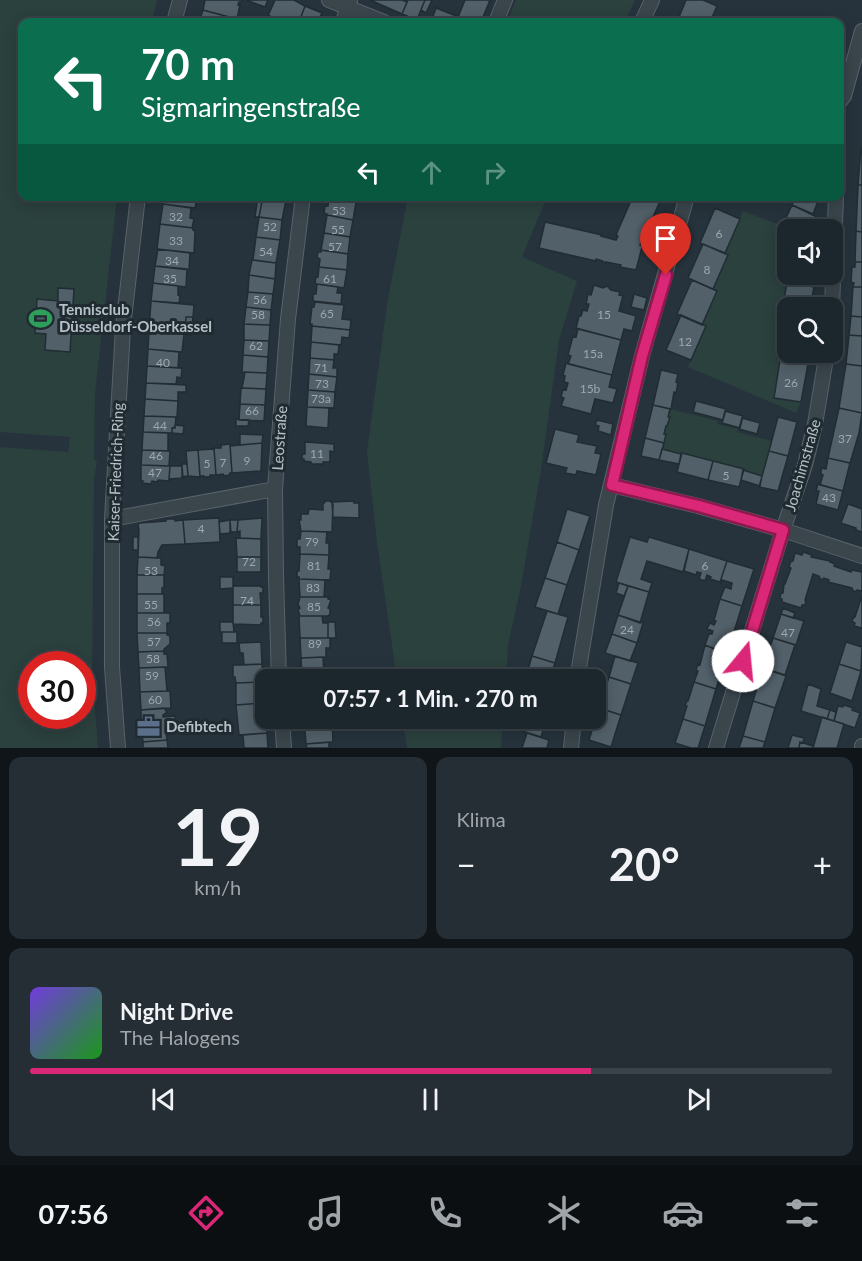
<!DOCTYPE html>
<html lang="de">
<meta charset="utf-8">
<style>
:root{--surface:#1c262d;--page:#252e35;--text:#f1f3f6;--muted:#a0a5aa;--line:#3a4349;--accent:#db2777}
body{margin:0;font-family:Lato,sans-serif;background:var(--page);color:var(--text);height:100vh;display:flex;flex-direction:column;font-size:22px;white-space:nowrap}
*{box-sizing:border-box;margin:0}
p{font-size:20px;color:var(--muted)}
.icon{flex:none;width:33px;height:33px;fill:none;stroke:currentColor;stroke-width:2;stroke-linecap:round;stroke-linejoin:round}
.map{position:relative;height:748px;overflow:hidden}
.side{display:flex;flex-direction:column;gap:9px;padding:9px;background:#0f1519;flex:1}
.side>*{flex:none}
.banner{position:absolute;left:18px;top:18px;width:826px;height:183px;border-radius:12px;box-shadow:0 3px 15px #0003,0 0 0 2px var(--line);background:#0b6e4f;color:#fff;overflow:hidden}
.tools{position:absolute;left:777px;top:219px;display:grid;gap:12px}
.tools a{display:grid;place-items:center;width:66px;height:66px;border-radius:12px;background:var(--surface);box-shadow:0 3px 15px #0003,0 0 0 2px var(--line);font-size:30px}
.speed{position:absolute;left:18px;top:651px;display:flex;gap:12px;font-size:30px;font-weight:700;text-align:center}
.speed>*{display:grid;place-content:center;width:78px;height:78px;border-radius:50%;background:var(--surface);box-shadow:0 3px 15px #0003,0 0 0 2px var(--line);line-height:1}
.speed .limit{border:9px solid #d22;background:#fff;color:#111}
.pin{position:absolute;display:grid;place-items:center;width:51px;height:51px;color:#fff;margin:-62px -26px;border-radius:50% 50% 50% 0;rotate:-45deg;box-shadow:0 0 6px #0007}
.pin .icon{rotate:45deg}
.me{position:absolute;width:66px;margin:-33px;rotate:17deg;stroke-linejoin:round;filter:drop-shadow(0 0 4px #0008)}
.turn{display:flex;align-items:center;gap:21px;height:126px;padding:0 24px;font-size:27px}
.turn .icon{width:78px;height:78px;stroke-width:2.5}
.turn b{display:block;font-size:42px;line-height:51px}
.lanes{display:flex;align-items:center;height:57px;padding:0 24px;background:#0003;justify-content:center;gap:30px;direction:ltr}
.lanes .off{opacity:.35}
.big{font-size:45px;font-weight:700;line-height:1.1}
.side .tile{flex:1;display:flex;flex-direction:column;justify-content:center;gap:9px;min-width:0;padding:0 21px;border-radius:12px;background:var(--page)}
.side .dial{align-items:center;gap:0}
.dial b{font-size:78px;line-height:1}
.song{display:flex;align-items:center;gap:18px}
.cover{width:72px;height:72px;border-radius:9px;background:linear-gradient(135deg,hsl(260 70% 55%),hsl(120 70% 35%))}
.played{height:6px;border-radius:3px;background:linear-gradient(90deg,var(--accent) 70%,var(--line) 70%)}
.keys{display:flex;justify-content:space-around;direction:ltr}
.heat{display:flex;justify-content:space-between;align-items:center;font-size:33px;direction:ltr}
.side .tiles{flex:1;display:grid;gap:9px;grid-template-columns:1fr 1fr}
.tile:last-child{grid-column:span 2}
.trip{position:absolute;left:255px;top:669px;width:351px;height:60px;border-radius:12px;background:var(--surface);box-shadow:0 3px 15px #0003,0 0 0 2px var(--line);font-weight:700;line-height:60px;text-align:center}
.tabs{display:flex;height:96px;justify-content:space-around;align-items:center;background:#0b0f12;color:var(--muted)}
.tabs .icon{width:42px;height:42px}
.tabs .current{color:var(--accent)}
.tabs b{font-size:27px;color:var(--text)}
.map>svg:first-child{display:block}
.green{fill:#2b413e;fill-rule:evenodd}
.building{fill:#526069;stroke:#212c33;stroke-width:1.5}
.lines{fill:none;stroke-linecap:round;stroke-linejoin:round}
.street-casing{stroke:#58636a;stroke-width:16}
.street{stroke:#3a454c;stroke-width:14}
.route-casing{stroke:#8e194d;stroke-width:15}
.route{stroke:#db2777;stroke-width:10}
.labels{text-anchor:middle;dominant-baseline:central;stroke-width:6;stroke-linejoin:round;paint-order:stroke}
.number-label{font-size:12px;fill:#9da8b0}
.poi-label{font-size:15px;font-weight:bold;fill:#b6c0c7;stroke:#1f2a31;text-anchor:start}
.street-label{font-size:15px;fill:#b6c0c7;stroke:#1f2a31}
</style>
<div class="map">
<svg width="862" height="748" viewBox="0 0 862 748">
<rect width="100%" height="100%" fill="#26333c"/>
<path class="green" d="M0,0H157L152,22H22V196L117,197L95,393L94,460H97L94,480L92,671L98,748H0V447L68,452L70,437L0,432ZM32,664H82V716H32Z
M516,0H635L625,22H507Z
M408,197H547L522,257L577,281L559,340L541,470L521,586L508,645L506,679H397L377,542L367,452L388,298Z
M743,211L790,229L788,230L787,257L783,282L787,283L780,320L784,321L777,359L780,360L774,397L801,402L796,413L688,367L706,327L702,325L717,291L713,289L728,255L725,253Z
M670,409L718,421L717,424L738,429L737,432L772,441L762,476L743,469L662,449L664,434L669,418L668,417Z
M402,719H503L501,748H407Z"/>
<path class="building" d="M205,0H243L241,2H239L238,5H240L237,19L203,10Z
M246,0H268L265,7Z
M275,0H294L305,6L299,22H274L268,20L270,16H268Z
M370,0H402L407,2L402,14Z
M408,0H425L416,22L406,18L407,16L402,14Z
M425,0H432L426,13L421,10Z
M465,0H490L481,22H456Z
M686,0H703L717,6L710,22H677Z
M305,6L322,13L320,17L323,19L322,22H299Z
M436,8L459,17L456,22H431Z
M203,10L229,17L228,22H199Z
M861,148L862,149V185H858Z
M858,185H862V232L856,231Z
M164,196H194L193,198L197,199L195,208L163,204Z
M258,196H263L259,217H255Z
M263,196L286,200L282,220L259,217Z
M329,196H357L356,202L329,198Z
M633,196H662L643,241L642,240L640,245L644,246L642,247L636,270L620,267L621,265L606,262V263L603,262V261L596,259V261L539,248L545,222L602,235L601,236L616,240L618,236L616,235Z
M793,196H809L818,201L813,214L792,205L793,203L791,202Z
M329,198L356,202L353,220L327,215V214L324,213L325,206H328Z
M163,204L191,208L190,218L194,219L192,228L160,224Z
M792,205L817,217L811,230L786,218Z
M715,208L740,219L725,253L700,243Z
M327,215L353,220L350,237L324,233Z
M259,217L282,220L280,240L256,237Z
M160,224L193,228V230L195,231L194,253L157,249Z
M856,231L862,232V262H855Z
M324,233L350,237L348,254L321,250Z
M256,237L280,240L276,263L253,260Z
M703,244L728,255L713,289L688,278Z
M158,249L190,253L189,270L155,266Z
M321,250L348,254L347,270L319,267L320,259L317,257L318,252H321Z
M788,257V274H812L810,286L783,281Z
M252,260L276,263L275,279L249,275Z
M855,262H862V287H853L854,283L851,282L852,267H855Z
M155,266L187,269L186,287L153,283Z
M319,267L347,270L344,288L317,284L315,283L316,277H318Z
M249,275L275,279L273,294L248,292Z
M692,280L717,291L702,325L677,314Z
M783,281L814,287L810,308H788V321L780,320L787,283Z
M153,283L178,286V295L180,296L179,303L151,301Z
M317,284L338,287L337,293H342L341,304L313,301V294H316Z
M594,285L603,288L607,286L611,290L620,292L619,295L623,296L619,311L636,316L632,331L624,329L621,340L576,328L579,316H581L583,310L587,311L589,304H586L588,294L591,295Z
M853,287H862V317L851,316Z
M58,288L74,289L70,352L45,350L46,334L35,333L37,299L58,301Z
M248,292L273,294L271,310L246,307Z
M634,294L647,298L644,310L631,307Z
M151,301L194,305L193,317H186L185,334L149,332Z
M315,302L344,305L342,319L351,320L350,330L312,326V324H310L312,307H314Z
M246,307L271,310L270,325L244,324Z
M681,315L706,326L691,360L666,350Z
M851,316L862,317V336L849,335Z
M186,317H193L191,335L185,334Z
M780,320L788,321V352H806L804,363L777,358L784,321Z
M244,324L270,325L269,341L244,340Z
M312,326L350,330L349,338L342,337L341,345L311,342Z
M578,329L621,340L612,375L568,364L571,356L568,355L573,336L576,337Z
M149,332L184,334L182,352L148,349Z
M849,335L862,336V366L846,364Z
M244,340L269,341L268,357L243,355Z
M311,342L339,345L338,354H334V360L310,358Z
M148,349L179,352L178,368L147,366Z
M243,355L268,357L267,373L242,372Z
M310,358L334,360L333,368H337V377L309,374Z
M777,358L808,364L801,402L774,398L780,360Z
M566,363L612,375L609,387L617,389L613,403L595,399L591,414L561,406L564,398L561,397L563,389L566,390L568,383L564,382L565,376L563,375Z
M846,364L862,366V413L839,408Z
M147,366L182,368L181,378L177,377L176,384L146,383Z
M661,370L678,374L676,382L678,383L676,393L674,392L671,409L653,405Z
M245,372L267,373L266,389L242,388Z
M309,374L337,377L335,392L308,390Z
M146,383L186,385V392H178V401L145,399Z
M241,388L266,389L265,405L240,404Z
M308,390L335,392L334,408L307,407Z
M145,399L178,401L177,417L144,416Z
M696,401L726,409L723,420L693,412Z
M240,404L265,405L264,421L239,420Z
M653,405L670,409L668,417H670L667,426H666L664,434H666L664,443L645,438Z
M307,407L329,408L328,428L306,426Z
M839,408L862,413L859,433L850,463L828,458Z
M725,411L743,416L740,428L722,423Z
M144,416L176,417L175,427L172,428V433L143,432Z
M778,417L797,422L788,456L769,451Z
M742,418L760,423L757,434L739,429Z
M236,419L249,420L248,426H236Z
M597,420L613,424L611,435L598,431L599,426L595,425Z
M175,425L184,426L183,434L172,433V428H175Z
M555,429L579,435L577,442L597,446L595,453L601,454L596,475L577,471L576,475L571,474L565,473L567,468L546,463Z
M143,432L168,433V451L142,450Z
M240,434L263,435L262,443L240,445Z
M645,438L664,443L659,460L641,456Z
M305,442L334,444V452L330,451V462H323V464H311V462L304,461V459H302V456L303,454H305Z
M262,443L261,471L232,473L230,446Z
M230,444L232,473H230L229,475L224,476L223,474L216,475L214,448H221V445Z
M214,449L216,475H210V477H204V476H200L198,450Z
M662,449L681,454L679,464L659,460Z
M142,450L170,451L169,466L141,465Z
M198,450L200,477L188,476L186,451Z
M769,451L788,456L778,491L759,487Z
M682,453L713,461L708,480L677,472Z
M828,458L850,463L843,491L820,485L823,475L821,474V471L822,468L826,469Z
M713,461L744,469L739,487L708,480Z
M182,464H187L188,476L182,477Z
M141,465L170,466L169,481L158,480L157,482L152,481L151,484L142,483L143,481H141Z
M170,466H182L183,478L169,479Z
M743,470L762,476L760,486L741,480Z
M818,484L843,491L838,510L816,504L819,491H816Z
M326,501H330L333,504L332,532L301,531L299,520H301V514H308L309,509L323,510V504Z
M354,501V503H359V518L333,517L332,502Z
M848,504L862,509V532L856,530V528L841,523Z
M567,509L590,516L579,550L557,542Z
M219,518L220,542L185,544L183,520Z
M262,518L261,539L240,538V531L237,532L238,520Z
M166,519H175V521L183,520L185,544L162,545L158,552L157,558L138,557L139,529L138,526L139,523L166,521Z
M230,520L231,533L220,534L219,522Z
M230,520H238L237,532H230Z
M301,531L327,532L326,543H329V555L300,554V547H297V539H300Z
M133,537H138V550H133Z
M630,537L647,542L649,537L689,549L683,572L647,561L641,579L652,583L649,592L616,582Z
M236,538L261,539V557H237Z
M557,542L579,550L567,585L545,578Z
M689,549L727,561L720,582L710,579L711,577L707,575L705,581L699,579L701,573L697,572L696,575L684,571Z
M803,552L812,555L811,557L830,561V562L835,564L834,566L851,572L852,570L862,572V591L857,590L854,592L852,588L828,582L829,580L824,578L821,580L819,576L813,574L805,600H806L805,605H802L801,608L782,602V599L780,598L781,593H783L784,584H785L791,568L789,567L791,561H793L795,553L802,555Z
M300,554L329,555L328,569H331L330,580L299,579V577H297V571H299Z
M138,557L161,558V565L165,566L164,575H137Z
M237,557H261V572H237Z
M727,561L754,569L742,606L720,599L725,587L731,589L732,583L722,580L721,583L720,582Z
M137,575H164V587L162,588V594H137Z
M220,577H233V588L220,589Z
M545,578L567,585L558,614L535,607Z
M299,579L325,580L324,597H300Z
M619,583L628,586L624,596L616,593Z
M233,586H260L261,587H263V593H260L261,605H233Z
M628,586L649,592L640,623L618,615Z
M137,594H164V613H137Z
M862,596V595V628L854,626L855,623L852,621L854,617H855Z
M300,597H328V599L331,600L328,608L330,609V614L328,616H300L298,610L300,608L298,604Z
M720,599L742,606L727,654L705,645L709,634H712L713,631L707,629L710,623L714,625L716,621L714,620Z
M233,605H261V617H263V623H261L260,625L233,624Z
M783,608L795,613L793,618L781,614Z
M547,611L568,617L555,663L532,656Z
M137,613H170V623H167V633H137Z
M781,614L804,621L796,645L773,638Z
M618,615L643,623L637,643L612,634Z
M299,616H322L323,623H328V638H300Z
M220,622H233L234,632H220Z
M329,622H335L336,638H328V623Z
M222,632H237V643H222Z
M137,633H167V635L170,636V644L164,649V651L138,652Z
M612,634L637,643L630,661L605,653Z
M300,638H330V648H326V657L301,658Z
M773,638L795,645L785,675L763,668Z
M261,642L262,664L244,665L243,653H240L239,643Z
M846,642L862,647L861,671L839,664Z
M705,645L727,654L716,689L694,682L698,671L696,670L698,664L700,665Z
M164,651V654H167L168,667L139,668L138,652Z
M532,656L555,663L549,680H525Z
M615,656L638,663L631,684L609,677Z
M323,657L324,675L302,676L301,658Z
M262,664L263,682L236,683L235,677H233V665Z
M839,664L861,671L852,701L830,693Z
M165,667L167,691L140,692L139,668Z
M763,668L786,676L775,708L753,701Z
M327,675V680H302V676Z
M609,677L631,684L621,715L599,708Z
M263,682L264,703L236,705V683Z
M694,682L716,689L705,726L683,719L687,706H685L687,701H688Z
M808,684L821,689L817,706L830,710L827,719L801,711Z
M167,691H170L171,708L141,710L140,692Z
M753,701L775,708L765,742L743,736Z
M264,703L267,733L239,735L236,705Z
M844,705L853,708L852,710L860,713L855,728L834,721L838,706L843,707Z
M164,708L167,712L163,715V717L175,716L177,732L166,733L167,740L143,742L142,731H140L139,721H141V710Z
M599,708L621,715L611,747L589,740Z
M830,710L836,712L834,721L827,719Z
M822,717L844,724L837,748H813Z
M304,718H332L333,742L306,744Z
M522,718H547L541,737L519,730Z
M683,719L705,726L698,748H691L675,743Z
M267,733L268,748H244L243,735Z
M527,733L549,740L547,748H522Z
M792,735L804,738L803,743L800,742L799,748H788Z
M743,736L765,742L763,748H739Z
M167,740L168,748H143V742Z
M329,742V748H331H307L306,744Z
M800,742L813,746V748H799Z"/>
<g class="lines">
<defs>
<path id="street" d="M329,0L384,22
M174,22L180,0
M343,22L350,0
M496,22L505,0
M642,22L652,0
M840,101L844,96L862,31
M832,308L836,196
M612,485L698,506L783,530L862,556
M112,519L275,489
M279,680L276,576L275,489L288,319L303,196
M577,680L606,505L642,356L687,196
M282,718L284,748
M118,748L112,667V519L123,328L138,196
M571,748L574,718
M716,748L783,530L805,465L815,424L827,352
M862,748V746"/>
</defs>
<use href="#street" class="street-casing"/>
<use href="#street" class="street"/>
</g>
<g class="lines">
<defs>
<path id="route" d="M666,275L642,356L612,485L699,506L783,530L743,661"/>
</defs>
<use href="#route" class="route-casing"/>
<use href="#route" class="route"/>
</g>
<defs>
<symbol id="stadium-bare" viewBox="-9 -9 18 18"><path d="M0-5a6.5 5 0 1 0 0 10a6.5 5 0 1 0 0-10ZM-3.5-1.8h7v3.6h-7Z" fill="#2e9e5b" stroke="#1f2a31" stroke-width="2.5" paint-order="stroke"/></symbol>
<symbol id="office-bare" viewBox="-9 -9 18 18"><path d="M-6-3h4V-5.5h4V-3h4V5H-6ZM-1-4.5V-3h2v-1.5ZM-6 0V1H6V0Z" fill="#5c6f8a" stroke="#1f2a31" stroke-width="2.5" paint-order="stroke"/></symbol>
</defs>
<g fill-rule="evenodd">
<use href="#stadium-bare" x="24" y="302" width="33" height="33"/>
<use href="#office-bare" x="132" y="710" width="33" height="33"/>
</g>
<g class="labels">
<g class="number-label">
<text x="339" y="210">53</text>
<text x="176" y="216">32</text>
<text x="270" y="226">52</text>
<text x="338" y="229">55</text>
<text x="719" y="233">6</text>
<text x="176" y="240">33</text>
<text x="335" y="246">57</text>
<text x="266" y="251">54</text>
<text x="172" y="260">34</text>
<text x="707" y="269">8</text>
<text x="170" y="278">35</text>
<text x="330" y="278">61</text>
<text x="260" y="299">56</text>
<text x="327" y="313">65</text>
<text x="258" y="314">58</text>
<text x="604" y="314">15</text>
<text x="685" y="341">12</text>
<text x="256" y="345">62</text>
<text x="593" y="353">15a</text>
<text x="163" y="362">40</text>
<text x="321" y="367">71</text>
<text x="791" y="382">26</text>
<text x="322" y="383">73</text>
<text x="590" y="388">15b</text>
<text x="321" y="398">73a</text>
<text x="252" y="410">66</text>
<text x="160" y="425">44</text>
<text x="845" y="438">37</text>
<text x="317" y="453">11</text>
<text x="156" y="455">46</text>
<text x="247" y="460">9</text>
<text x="223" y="462">7</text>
<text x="207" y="463">5</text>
<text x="155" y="472">47</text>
<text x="726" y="475">5</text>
<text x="829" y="497">43</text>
<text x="201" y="528">4</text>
<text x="312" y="541">79</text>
<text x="249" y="561">72</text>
<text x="314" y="565">81</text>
<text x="705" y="565">6</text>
<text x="151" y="570">53</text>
<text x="313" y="587">83</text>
<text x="247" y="600">74</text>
<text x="151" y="604">55</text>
<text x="314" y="606">85</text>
<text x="154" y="621">56</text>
<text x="627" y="629">24</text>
<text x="788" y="632">47</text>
<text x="154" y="641">57</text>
<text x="315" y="643">89</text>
<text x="153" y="658">58</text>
<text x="152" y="675">59</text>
<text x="155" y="699">60</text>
</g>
<g class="poi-label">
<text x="59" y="309">Tennisclub<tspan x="59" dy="17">Düsseldorf-Oberkassel</tspan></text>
<text x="166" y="726">Defibtech</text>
</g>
<g class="street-label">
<text transform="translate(279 438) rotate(-86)">Leostraße</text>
<text transform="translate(802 465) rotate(-74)">Joachimstraße</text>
<text transform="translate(115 472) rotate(-88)">Kaiser-Friedrich-Ring</text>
</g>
</g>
</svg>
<div class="tools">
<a><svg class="icon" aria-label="sound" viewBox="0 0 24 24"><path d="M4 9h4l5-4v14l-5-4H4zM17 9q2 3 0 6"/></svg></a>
<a><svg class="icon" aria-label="search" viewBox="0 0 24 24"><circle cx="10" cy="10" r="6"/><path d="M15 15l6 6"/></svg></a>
</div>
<div class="speed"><div class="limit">30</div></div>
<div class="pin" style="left:666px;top:275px;background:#d93025"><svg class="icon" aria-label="arrive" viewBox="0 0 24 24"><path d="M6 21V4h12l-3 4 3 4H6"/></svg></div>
<svg class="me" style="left:743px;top:661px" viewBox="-20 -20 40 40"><circle r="19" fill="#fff"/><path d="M0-13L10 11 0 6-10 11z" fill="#db2777"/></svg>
<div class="trip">07:57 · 1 Min. · 270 m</div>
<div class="banner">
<div class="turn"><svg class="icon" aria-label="left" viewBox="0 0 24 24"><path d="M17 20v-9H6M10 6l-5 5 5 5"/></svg><div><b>70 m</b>Sigmaringenstraße</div></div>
<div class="lanes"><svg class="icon" aria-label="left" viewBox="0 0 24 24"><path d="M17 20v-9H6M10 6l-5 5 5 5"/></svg><svg class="icon off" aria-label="ahead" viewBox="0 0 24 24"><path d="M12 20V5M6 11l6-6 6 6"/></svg><svg class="icon off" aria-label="right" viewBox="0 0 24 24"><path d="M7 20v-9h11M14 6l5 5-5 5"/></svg></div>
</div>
</div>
<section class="side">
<div class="tiles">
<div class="tile dial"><b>19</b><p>km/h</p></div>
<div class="tile"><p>Klima</p>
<div class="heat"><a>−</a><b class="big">20°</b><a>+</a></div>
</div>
<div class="tile">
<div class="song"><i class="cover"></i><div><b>Night Drive</b><p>The Halogens</p></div></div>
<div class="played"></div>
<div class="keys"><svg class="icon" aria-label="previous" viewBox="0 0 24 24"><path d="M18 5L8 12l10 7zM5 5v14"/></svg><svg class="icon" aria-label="pause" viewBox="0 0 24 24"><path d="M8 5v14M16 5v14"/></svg><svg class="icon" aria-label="next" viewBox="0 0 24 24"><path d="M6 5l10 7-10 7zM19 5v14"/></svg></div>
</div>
</div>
</section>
<nav class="tabs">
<b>07:56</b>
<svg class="icon current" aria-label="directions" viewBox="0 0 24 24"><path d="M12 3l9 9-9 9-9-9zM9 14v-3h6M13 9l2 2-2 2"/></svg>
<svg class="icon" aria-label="music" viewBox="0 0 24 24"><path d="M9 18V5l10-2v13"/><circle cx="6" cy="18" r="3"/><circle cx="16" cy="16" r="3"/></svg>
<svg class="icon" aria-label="phone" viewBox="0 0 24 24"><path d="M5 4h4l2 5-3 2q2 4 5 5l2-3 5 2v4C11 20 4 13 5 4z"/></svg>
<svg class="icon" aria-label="climate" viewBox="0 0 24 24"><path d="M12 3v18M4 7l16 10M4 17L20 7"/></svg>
<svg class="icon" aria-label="car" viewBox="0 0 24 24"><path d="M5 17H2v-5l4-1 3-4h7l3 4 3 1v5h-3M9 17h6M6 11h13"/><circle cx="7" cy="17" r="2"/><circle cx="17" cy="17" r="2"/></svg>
<svg class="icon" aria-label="filters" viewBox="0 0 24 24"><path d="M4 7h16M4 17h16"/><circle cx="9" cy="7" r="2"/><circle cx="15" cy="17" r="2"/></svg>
</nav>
